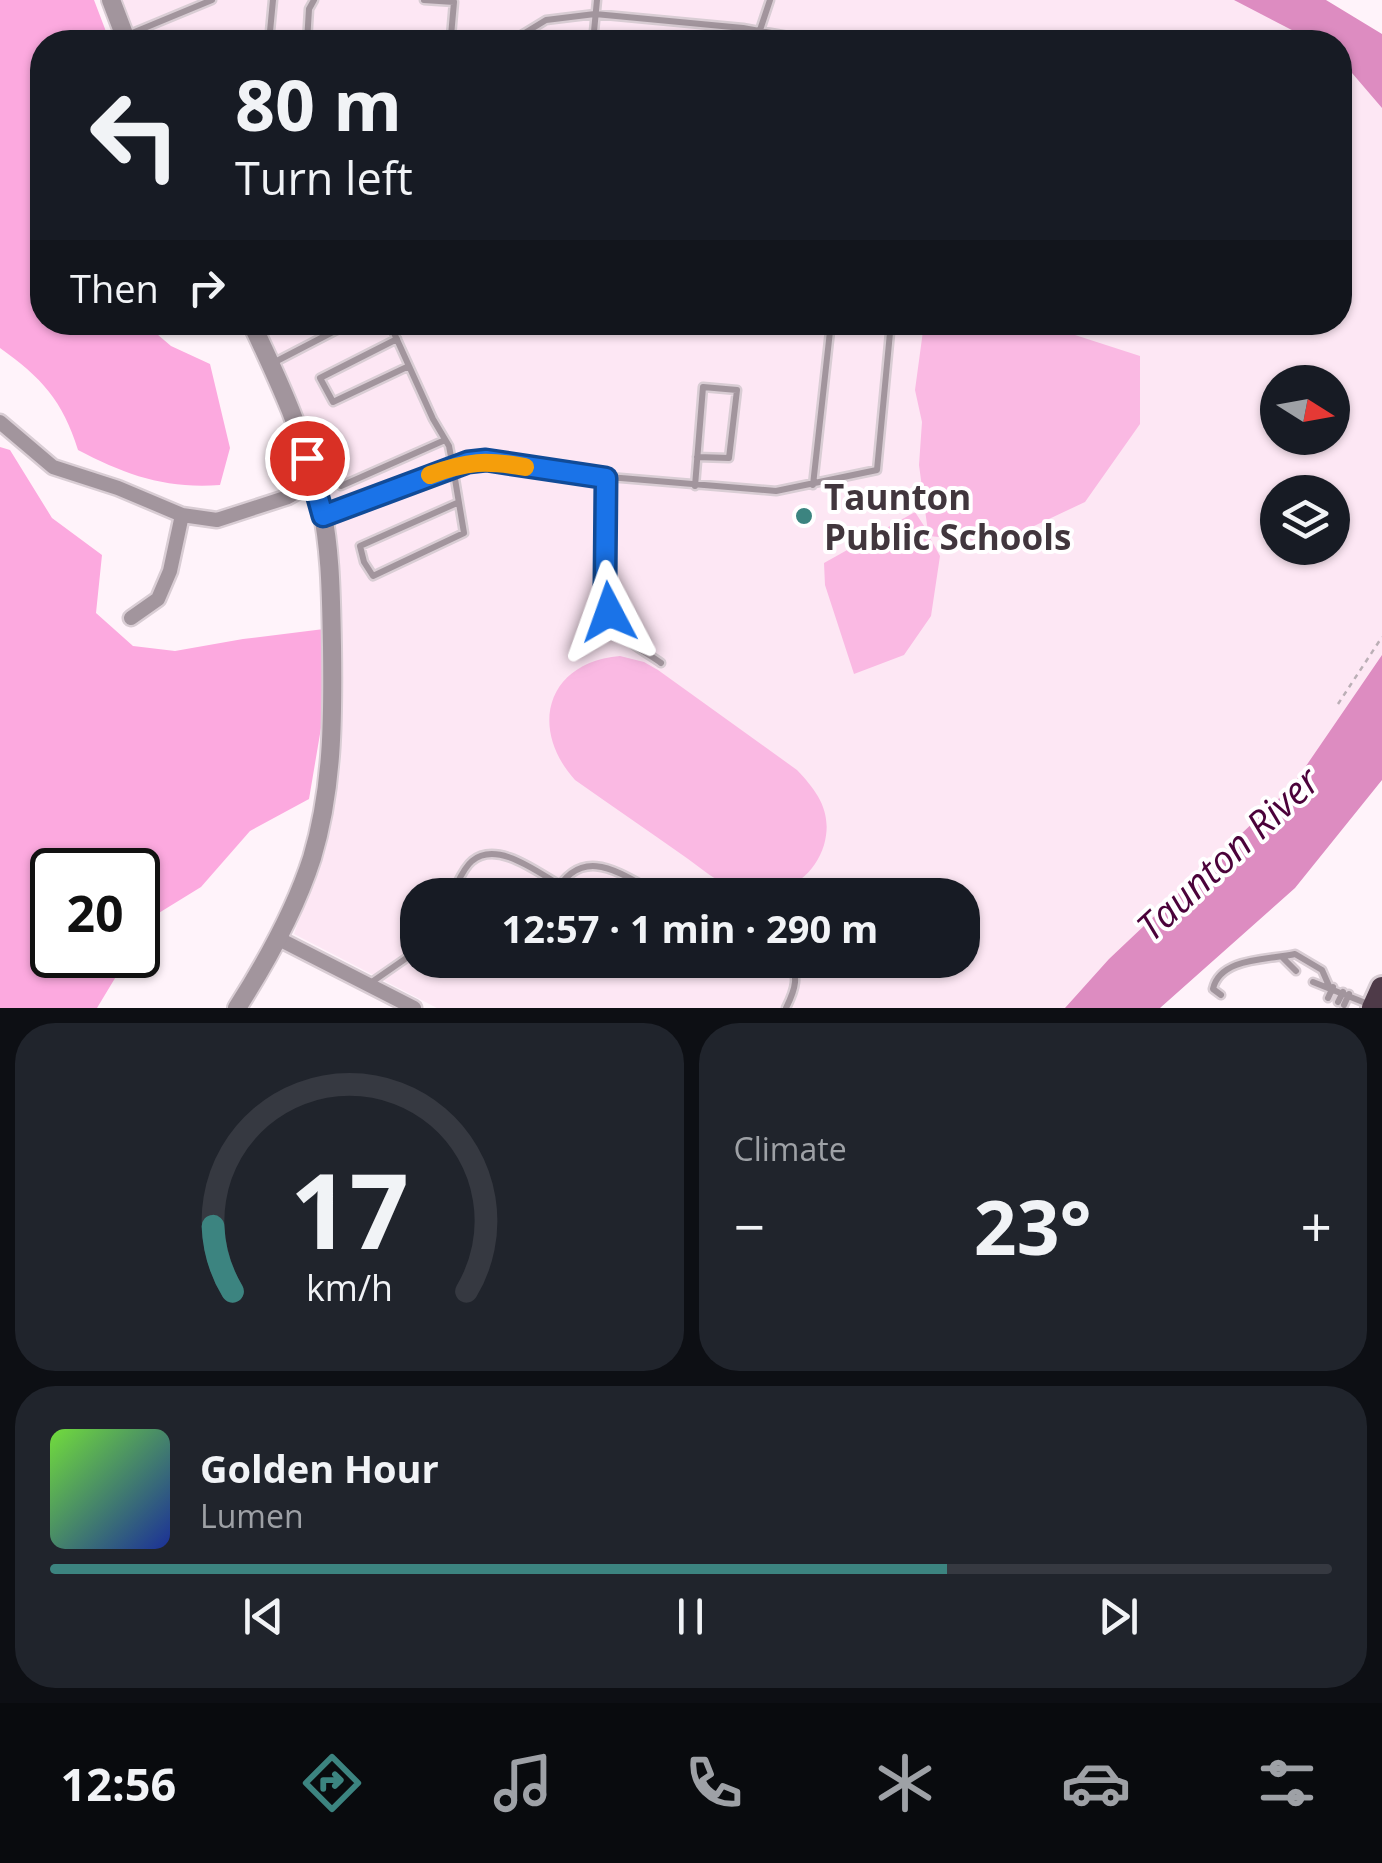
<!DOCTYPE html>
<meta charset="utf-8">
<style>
:root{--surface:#171b24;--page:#20242c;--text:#f1f3f6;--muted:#9ea1a6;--line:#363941;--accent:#3c8480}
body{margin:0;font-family:"Open Sans",sans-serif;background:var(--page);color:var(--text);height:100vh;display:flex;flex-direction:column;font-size:38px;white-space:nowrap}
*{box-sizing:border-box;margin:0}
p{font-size:32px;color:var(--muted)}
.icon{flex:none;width:55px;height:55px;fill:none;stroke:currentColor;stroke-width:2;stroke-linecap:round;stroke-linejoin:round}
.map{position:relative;height:1008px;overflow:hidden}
.sheet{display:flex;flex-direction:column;gap:15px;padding:15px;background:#0d0f14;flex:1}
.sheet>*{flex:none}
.hud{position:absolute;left:30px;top:30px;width:1322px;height:305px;border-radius:40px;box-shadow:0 2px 8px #0004;background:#171b24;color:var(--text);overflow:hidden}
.needle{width:65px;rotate:101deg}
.tools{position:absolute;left:1260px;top:365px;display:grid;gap:20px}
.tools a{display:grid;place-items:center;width:90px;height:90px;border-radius:50%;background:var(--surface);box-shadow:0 2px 8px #0004;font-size:50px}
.speed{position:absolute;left:30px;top:848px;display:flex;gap:20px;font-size:50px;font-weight:700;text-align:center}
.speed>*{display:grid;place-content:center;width:130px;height:130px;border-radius:50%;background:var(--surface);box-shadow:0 2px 8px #0004;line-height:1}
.speed .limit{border:5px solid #111;border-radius:15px;background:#fff;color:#111}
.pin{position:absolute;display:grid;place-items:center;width:85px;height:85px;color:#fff;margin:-42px;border:5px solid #fff;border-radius:50%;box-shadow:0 2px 10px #0007}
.me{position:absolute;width:110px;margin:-55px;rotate:356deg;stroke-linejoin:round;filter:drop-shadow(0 0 8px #0008)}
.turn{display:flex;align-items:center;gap:35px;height:210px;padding:0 40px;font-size:45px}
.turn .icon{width:130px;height:130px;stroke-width:2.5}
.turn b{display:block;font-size:70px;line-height:85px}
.then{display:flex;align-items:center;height:95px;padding:0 40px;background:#0003;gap:20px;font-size:38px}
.big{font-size:75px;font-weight:700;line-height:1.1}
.sheet .card{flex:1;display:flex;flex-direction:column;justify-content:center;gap:15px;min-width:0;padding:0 35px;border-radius:40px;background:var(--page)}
.sheet .dial{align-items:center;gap:0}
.dial svg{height:260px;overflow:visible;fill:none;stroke:var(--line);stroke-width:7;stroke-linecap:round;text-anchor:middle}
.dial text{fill:var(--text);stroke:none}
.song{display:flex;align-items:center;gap:30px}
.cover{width:120px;height:120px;border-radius:15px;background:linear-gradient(135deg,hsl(100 70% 55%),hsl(230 70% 35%))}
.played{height:10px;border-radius:5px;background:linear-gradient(90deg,var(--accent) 70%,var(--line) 70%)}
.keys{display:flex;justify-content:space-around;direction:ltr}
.heat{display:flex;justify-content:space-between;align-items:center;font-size:55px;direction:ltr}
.sheet .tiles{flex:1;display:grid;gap:15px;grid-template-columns:1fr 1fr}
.card:last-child{grid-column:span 2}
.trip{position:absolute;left:400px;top:878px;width:580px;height:100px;border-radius:40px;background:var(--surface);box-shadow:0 2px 8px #0004;font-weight:700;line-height:100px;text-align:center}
.menu{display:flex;height:160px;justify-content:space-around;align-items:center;background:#090b0e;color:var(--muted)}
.menu .icon{width:70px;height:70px}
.menu .active{color:var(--accent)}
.menu b{font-size:45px;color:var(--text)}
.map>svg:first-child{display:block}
.built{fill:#fde7f4;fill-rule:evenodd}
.green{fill:#fab9e3}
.forest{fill:#fca9df}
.water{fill:#dd8cc1}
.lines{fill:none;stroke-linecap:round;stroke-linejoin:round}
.service-casing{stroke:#d9cdd4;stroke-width:11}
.minor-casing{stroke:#d9cdd4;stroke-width:19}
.tertiary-casing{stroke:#d9cdd4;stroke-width:22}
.trunk-casing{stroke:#d9cdd4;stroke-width:28}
.path{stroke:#bbafb6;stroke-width:2.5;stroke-dasharray:5 5;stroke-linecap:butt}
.service{stroke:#a2959d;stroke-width:6}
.minor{stroke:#a2959d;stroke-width:14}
.tertiary{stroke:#a2959d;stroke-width:18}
.trunk{stroke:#4e3a48;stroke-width:22}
.route-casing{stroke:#114b97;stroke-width:25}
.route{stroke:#1a73e8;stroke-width:18}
.slow{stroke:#f59e0b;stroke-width:18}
.poi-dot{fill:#3c8480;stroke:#fff;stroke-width:4}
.labels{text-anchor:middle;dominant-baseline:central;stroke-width:8;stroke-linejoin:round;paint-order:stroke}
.poi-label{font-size:35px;font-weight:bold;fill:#41363d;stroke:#fff;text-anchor:start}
.water-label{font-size:38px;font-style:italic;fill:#4b023a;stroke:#fff}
</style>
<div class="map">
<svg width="1382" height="1008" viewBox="0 0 1382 1008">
<rect width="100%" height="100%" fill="#fff3fa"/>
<path class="built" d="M117,0H1253L1329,42H136Z
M1340,52L1382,98V668L1297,790L1068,1008H437L294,934L331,823L341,762L342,620L336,540L258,323L1340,322ZM1278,382H1332V438H1278ZM1278,492H1332V548H1278ZM418,895H962V960H418Z"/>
<path class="green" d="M935,323H1014L1034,332L1075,335L1140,356V424L1085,502L998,543L929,536L940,556L931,616L904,655L854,674L825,585L824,563L915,512L928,532L919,465L922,422L915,390L923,331Z
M620,656L644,662L658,670L797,770C818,792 833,813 824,845C813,881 777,901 740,890C718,884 700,867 681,854C646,829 610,805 575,780C528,728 547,662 620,656Z"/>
<path class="forest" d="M0,0H94L110,42H42V322L144,323L171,346L210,364L230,448L220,485C165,489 126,475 78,450C63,401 41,377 0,348Z
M0,447L10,450L52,518L102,555L96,613L133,646L175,651L243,639L324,629L321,728L309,799L250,831L201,887L149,919L138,939V870H52V955H129L97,1008H0Z"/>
<path class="water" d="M1234,0H1326L1382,34V108L1340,59V42H1315Z
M1382,655V780L1295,888L1160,1008H1065L1109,959L1293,785Z"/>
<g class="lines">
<defs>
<path id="service" d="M424,0L454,2L451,36L468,42
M760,30L770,0
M125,36L212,0
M269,42L273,0
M307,42L309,9L314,0
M510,42L546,20L595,14L743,28L822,42
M593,42L597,0
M389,322L433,419L449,446L453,467L486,460L561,473L776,491L877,470L891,322
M397,339L320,378L333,402L409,366
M273,363L352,322
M606,477C606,518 594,603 622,635C632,646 649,654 661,663
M813,485L831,322
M341,486L445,440
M695,486L703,387L737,390L729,458L697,457
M325,516L453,467L464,533L373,576L364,562L360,546L457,503
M451,895C457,885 463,868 472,861C497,840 537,872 560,885
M554,895C582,842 621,874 660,895
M1283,958L1296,971
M494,960L514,970L520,960
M783,960C803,971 794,992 786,1008
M1313,982L1368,1004
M369,984L418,950
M1221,995L1213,989C1220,957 1269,960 1295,954L1322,970L1329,986
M1328,998L1333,987
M1338,1002L1343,992
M1344,1005L1349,994"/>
<path id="minor" d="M0,422L53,467L118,488L182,515L217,520L288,497L315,482
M131,618L158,599L170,571L182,515
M277,938L414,1008"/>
<path id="tertiary" d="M111,0L127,42
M237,1008C267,961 295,911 312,858C333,788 333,718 332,646C331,597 331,548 320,501C306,440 278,379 251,322"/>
<path id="trunk" d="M1373,1008L1382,988"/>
</defs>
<use href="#service" class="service-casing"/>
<use href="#minor" class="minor-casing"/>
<use href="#tertiary" class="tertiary-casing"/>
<use href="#trunk" class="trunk-casing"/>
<path class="path" d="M1338,704L1382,637"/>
<use href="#service" class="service"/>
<use href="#minor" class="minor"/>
<use href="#tertiary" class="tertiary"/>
<use href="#trunk" class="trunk"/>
</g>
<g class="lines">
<defs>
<path id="route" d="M307,458L323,516L468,462L486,460L606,478L605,584L609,612"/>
</defs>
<use href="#route" class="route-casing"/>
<use href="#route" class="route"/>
<path class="slow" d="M430,475C468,461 486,460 525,467"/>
</g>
<circle class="poi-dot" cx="804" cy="516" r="10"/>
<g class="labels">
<g class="poi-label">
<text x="824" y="496">Taunton<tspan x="824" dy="40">Public Schools</tspan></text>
</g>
<g class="water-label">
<text transform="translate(1227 853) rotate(-43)">Taunton River</text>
</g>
</g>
</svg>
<div class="tools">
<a><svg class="needle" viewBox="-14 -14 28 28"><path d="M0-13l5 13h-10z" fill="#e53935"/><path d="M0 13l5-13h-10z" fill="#9ea1a6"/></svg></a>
<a><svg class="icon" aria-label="layers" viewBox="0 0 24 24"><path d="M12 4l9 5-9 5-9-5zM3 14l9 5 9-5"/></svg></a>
</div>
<div class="speed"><div class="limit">20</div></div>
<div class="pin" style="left:307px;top:458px;background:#d93025"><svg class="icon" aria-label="arrive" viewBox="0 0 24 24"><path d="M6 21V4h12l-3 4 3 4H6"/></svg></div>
<svg class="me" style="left:609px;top:612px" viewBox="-20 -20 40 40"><path d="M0-17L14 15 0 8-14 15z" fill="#1a73e8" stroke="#fff" stroke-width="4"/></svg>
<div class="trip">12:57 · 1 min · 290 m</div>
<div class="hud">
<div class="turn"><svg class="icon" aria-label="left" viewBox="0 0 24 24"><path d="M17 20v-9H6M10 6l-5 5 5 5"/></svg><div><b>80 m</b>Turn left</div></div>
<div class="then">Then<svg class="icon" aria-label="right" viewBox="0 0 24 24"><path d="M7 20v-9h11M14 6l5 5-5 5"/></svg></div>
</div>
</div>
<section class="sheet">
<div class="tiles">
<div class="card dial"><svg viewBox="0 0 100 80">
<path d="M14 69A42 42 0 1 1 86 69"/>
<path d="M14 69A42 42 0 0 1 8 49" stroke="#3c8480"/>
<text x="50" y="56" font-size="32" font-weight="700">17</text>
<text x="50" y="72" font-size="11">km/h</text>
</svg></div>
<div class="card"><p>Climate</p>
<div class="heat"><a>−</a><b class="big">23°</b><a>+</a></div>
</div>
<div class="card">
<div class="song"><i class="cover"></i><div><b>Golden Hour</b><p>Lumen</p></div></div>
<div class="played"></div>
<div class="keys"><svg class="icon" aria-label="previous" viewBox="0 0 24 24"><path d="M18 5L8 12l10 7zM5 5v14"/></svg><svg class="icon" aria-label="pause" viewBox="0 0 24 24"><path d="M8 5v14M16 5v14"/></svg><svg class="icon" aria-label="next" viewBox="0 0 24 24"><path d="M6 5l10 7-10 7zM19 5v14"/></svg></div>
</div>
</div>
</section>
<nav class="menu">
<b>12:56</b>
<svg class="icon active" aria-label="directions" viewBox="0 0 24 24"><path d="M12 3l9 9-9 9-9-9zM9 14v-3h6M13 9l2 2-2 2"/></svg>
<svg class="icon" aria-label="music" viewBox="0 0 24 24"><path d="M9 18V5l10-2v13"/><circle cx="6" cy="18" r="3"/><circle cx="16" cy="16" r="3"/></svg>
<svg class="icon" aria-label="phone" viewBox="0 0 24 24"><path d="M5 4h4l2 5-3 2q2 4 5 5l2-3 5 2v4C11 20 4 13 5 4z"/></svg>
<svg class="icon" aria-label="climate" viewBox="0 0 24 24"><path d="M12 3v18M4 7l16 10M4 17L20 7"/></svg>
<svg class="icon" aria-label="car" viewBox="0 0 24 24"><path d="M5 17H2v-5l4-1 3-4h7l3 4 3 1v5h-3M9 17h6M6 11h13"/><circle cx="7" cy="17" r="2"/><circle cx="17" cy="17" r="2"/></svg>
<svg class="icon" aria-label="filters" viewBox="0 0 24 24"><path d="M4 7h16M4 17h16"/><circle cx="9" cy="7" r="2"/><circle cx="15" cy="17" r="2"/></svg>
</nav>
